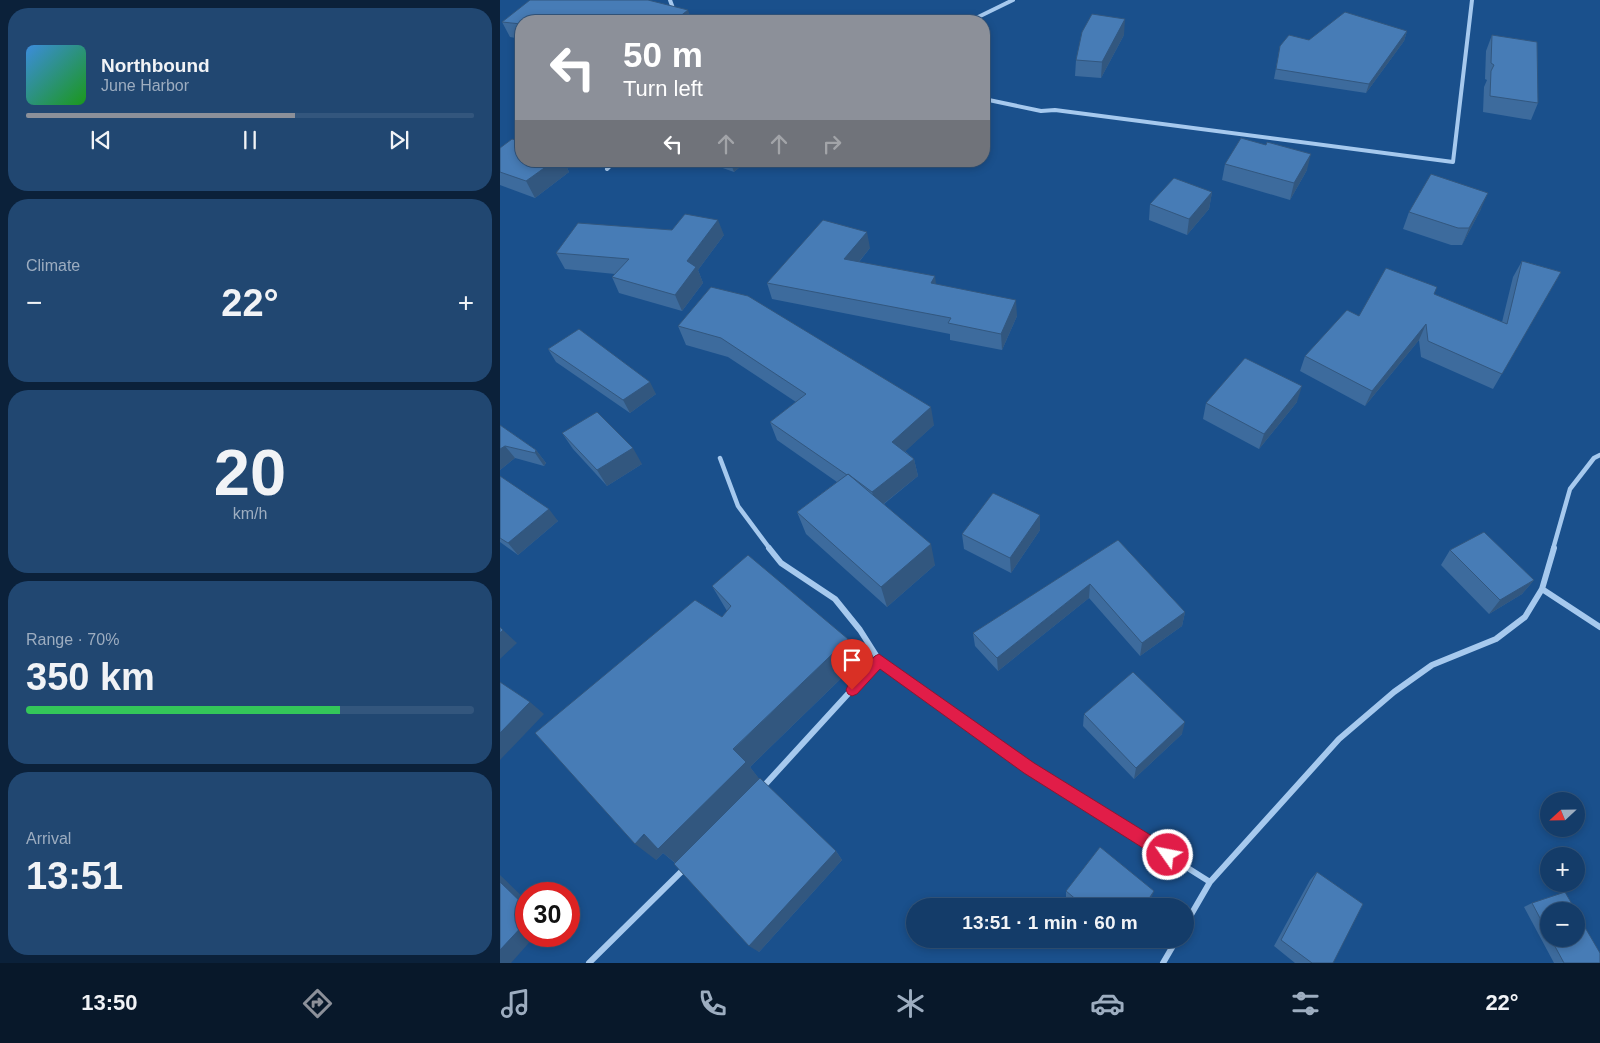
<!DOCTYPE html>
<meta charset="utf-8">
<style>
:root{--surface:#143c69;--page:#214771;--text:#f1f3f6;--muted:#9dadc0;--line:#33567d;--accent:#8c9099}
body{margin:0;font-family:Arial,sans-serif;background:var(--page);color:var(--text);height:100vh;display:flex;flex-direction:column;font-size:19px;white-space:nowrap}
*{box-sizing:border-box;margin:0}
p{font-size:16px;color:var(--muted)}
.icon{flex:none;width:28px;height:28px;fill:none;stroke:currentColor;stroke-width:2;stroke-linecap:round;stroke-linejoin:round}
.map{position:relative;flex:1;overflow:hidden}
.side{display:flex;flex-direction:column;gap:8px;padding:8px;background:#0b213a;width:500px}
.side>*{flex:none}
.banner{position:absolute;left:15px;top:15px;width:475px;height:152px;border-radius:20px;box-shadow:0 2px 8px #0003,0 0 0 1px var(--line);background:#8c9099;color:#fff;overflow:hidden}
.needle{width:32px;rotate:248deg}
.controls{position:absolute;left:1040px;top:792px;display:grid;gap:10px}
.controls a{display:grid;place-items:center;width:45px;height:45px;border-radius:50%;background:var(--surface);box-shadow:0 2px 8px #0003,0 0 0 1px var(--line);font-size:25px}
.speed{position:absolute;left:15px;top:882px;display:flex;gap:10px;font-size:25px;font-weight:700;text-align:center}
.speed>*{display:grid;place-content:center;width:65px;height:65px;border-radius:50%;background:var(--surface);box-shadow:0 2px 8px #0003,0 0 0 1px var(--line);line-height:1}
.speed .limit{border:8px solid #d22;background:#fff;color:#111}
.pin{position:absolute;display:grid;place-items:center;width:42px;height:42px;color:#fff;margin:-51px -21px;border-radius:50% 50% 50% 0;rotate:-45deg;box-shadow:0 0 5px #0007}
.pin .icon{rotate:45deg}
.me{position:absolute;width:55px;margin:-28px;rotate:303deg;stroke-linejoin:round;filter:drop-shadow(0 0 4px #0008)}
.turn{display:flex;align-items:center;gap:18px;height:105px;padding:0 25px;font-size:22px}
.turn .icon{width:65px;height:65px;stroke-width:2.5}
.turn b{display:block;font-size:35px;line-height:42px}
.lanes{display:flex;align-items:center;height:48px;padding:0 25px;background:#0003;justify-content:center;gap:25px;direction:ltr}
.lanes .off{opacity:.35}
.big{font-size:38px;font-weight:700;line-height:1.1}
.side .card{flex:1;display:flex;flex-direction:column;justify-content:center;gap:8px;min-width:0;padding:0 18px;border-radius:20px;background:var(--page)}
.side .dial{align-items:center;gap:0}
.dial b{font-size:65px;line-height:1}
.song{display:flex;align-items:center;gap:15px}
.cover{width:60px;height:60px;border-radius:8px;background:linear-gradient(135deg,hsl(210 70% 55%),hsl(120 70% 35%))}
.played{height:5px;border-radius:2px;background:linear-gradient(90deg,var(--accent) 60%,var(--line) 60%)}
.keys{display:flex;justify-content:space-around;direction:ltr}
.heat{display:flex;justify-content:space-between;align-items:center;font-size:28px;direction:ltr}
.charge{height:8px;border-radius:4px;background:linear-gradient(90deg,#34c759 70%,var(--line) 0)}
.trip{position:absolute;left:406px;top:898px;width:288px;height:50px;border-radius:25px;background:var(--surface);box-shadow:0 2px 8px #0003,0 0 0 1px var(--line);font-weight:700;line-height:50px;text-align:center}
.tab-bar{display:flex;height:80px;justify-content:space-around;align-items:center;background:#08182a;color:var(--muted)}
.tab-bar .icon{width:35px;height:35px}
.tab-bar .selected{color:var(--accent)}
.tab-bar b{font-size:22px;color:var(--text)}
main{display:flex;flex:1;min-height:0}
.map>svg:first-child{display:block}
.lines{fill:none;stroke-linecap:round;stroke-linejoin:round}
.street-far2{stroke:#a6c9ee;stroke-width:4}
.street-far1{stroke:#a6c9ee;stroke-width:4.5}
.street{stroke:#a6c9ee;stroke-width:6}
.wall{fill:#3d6b9d}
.shaded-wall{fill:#32577f}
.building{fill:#477cb6;stroke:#32577f}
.route{fill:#e11d48;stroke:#92132f}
</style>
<main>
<section class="side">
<div class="card">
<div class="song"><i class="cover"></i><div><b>Northbound</b><p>June Harbor</p></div></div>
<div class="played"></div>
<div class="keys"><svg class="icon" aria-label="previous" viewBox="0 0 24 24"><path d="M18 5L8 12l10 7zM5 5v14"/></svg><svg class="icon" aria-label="pause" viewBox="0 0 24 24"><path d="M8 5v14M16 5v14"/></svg><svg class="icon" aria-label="next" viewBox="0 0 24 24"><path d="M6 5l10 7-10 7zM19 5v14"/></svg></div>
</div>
<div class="card"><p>Climate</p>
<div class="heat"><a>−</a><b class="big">22°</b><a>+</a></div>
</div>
<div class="card dial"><b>20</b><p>km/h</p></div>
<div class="card"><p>Range · 70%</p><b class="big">350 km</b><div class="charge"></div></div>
<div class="card"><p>Arrival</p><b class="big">13:51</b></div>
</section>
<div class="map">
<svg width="1100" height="963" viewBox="0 0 1100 963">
<rect width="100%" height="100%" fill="#1a508c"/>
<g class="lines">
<path class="street-far2" d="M170,0L174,11
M187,19L198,21
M470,21L513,0
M484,99L541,111L555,110L953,162L972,0
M107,169L115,161"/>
<path class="street-far1" d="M220,458L238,506L270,549
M1053,549L1070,489L1094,458L1100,455"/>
<path class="street" d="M269,548L281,563L335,599L360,630L379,660L529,768L710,882L839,739L894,692L932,665L996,639L1025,617L1042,589L1054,548
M1042,589L1100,627
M262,788L379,660
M685,925L710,882
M89,963L185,868
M663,963L677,939"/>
</g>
<path class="wall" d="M21,21V39L10,37L2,22Z
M907,31L904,41L866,93L774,79L780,46L809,40Z
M624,35L601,78L575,76L576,60Z
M992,35L1038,103L1031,120L983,112L984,87L987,80L985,79L986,51Z
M0,148L21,161H64L69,172L35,198L0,185Z
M203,161H247L234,172Z
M725,164L807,170L790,200L722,180Z
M712,192L709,209L687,235L649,220L650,204Z
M981,209L962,245H951L903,229L909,212Z
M224,235L198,270L203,283L182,311L119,293L112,277L115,274L65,269L56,253Z
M370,248L359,262L436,284L517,316L502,350L450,340V334L272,299L267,283Z
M1022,261L1061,272L993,389L921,357L919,340L865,406L800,371L805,356L859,316L934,294L1002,322L1013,277Z
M211,287L434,425L405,451L414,459L418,476L384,504L435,565L387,607L306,534L297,512L337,482L277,440L270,422L296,402L228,357L186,345L178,326Z
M48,349L156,394L130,413L56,362Z
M797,402L759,449L703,419L706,403Z
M0,425L36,450L46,463L44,466L15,458L0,470Z
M62,433L142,464L107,486L73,449Z
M0,476L58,521L18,555L0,542Z
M540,530L511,573L464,549L462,534Z
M618,540L685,612L682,626L640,656L589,598L498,671L475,646L473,633Z
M950,550L1034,580L1022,594L989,614L941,565Z
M212,586L357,663L250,767L259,779L336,851L342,860L259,952L175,863L163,853L156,860L222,617L227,611Z
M584,714L682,734L634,779L583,726Z
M817,872L833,963H795L774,946L810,880Z
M566,891L651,899L646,906H574L566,899Z
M1032,903L1049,911V939H1076L1100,963H1054L1024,907Z
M612,939H624L619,946Z"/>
<path class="shaded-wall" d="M188,10L192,21H174Z
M625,19L624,35L601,78L602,62Z
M907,31L904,41L866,93L869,84Z
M811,154L807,170L790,200L794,183Z
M54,161H64L69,172L35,198L26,181Z
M230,161H247L234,172Z
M712,192L709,209L687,235L689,219Z
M988,193L981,209L962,245L969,228Z
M218,220L224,235L198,270L203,283L182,311L175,295L187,261Z
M367,232L370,248L348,275L344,259Z
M435,276L437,292L431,283Z
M516,300L517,316L502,350L501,334Z
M926,324L919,340L865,406L872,391Z
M150,382L156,394L130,413L123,400Z
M802,386L797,402L759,449L764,434Z
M431,407L434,425L396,460L392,442Z
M5,446L15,458L0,470V449Z
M133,448L142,464L107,486L97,470Z
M36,450L46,463L44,466L35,453Z
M414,459L418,476L377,509L372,492Z
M49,509L58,521L18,555L8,543Z
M540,515V530L511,573L510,558Z
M431,544L435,565L387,607L381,587Z
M1034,580L1022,594L989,614L1000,600Z
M590,584L589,598L498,671L497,658Z
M685,612L682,626L640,656L642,643Z
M3,630L17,643L0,659V633Z
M348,639L357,663L250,767L261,781L178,865L163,853L156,860L135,844Z
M30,702L44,714L0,760V733Z
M685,722L682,734L634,779L636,768Z
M336,851L342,860L259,952L249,946Z
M0,875L26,900V907L0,882Z
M654,891L651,899L646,906H644Z
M26,922V936H35L11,963H0V950Z
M622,939H624L619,946Z"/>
<path class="building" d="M30,0H148L188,10L174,21H21V24L2,22Z
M845,12L907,31L869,84L776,69L780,46L789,35L809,40Z
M592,14L625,19L602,62L576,60L582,32Z
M992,35L1037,42L1038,103L990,96L991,71L994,65L991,63Z
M741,138L766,145L767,142L811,154L794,183L725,164Z
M12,139L21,142V161H54L26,181L0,172V148Z
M931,174L988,193L969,228H958L909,212Z
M674,178L712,192L689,219L650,204Z
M185,214L218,220L187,261L196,267L175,295L112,277L129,259L56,253L78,223L172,230Z
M323,220L367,232L344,259L435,276L431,283L516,300L501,334L448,323L451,318L267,283Z
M1022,261L1061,272L1002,374L928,341L926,324L872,391L805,356L847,310L859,316L886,268L937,287L934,294L1007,324Z
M211,287L248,296L431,407L392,442L414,459L372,492L348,474L347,475L270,422L306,394L221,338L178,326Z
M79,329L150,382L123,400L48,349Z
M745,358L802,386L764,434L706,403Z
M97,412L133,448L97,470L62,433Z
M0,425L36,450L35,453L5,446L0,449Z
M348,474L431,544L381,587L297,512Z
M0,476L49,509L8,543L0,538Z
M493,493L540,515L510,558L462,534Z
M984,532L1034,580L1000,600L950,550Z
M618,540L685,612L642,643L590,584L497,658L473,633Z
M248,555L348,639L233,749L246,762L158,849L144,834L135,844L35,733L195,600L222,617L231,606L212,586Z
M0,627L3,630L0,633Z
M633,672L685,722L636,768L584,714Z
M0,682L30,702L0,733Z
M260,778L336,851L249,946L174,864Z
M600,847L654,891L644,906H584L566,891Z
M817,872L863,904L833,963H812L781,940Z
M0,882L26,907V922L0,950Z
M1065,892L1076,911H1049V935L1032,903Z
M1076,912L1100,953V963H1064L1051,939H1076Z"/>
<path class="route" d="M379,654L534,763L673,849L675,855L673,860L668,862L662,860L524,773L380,669L357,694L352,696L348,694L346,690L348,685L375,656Z"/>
</svg>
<div class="controls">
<a><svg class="needle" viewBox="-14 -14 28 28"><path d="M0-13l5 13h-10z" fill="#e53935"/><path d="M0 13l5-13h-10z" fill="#9dadc0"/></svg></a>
<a>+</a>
<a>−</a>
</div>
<div class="speed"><div class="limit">30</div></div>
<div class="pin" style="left:352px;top:690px;background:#d93025"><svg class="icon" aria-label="arrive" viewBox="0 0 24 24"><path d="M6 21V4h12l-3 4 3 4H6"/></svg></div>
<svg class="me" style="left:668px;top:855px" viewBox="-20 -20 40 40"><circle r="17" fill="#e11d48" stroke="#fff" stroke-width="3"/><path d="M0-11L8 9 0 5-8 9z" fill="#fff"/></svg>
<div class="trip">13:51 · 1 min · 60 m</div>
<div class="banner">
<div class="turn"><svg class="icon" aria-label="left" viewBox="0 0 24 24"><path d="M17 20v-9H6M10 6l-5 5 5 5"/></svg><div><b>50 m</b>Turn left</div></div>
<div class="lanes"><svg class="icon" aria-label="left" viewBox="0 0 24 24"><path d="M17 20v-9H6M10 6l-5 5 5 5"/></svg><svg class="icon off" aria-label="ahead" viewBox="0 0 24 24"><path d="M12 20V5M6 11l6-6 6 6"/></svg><svg class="icon off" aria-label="ahead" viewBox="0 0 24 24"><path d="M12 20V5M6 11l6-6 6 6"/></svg><svg class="icon off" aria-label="right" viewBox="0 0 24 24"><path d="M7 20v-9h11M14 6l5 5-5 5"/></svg></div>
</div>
</div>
</main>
<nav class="tab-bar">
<b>13:50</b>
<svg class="icon selected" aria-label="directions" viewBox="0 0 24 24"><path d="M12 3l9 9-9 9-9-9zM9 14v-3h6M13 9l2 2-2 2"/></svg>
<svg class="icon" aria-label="music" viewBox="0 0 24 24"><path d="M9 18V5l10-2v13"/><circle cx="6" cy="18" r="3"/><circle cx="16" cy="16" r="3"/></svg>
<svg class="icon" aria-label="phone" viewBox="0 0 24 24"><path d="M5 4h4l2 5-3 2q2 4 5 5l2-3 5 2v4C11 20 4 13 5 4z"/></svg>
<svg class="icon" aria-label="climate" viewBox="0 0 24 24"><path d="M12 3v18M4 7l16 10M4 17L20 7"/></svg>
<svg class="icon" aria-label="car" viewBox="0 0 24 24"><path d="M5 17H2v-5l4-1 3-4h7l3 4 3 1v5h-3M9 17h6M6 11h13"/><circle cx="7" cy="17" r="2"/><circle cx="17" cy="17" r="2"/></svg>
<svg class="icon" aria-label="filters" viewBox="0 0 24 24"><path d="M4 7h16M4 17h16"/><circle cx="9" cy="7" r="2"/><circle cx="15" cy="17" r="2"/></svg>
<b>22°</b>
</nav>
